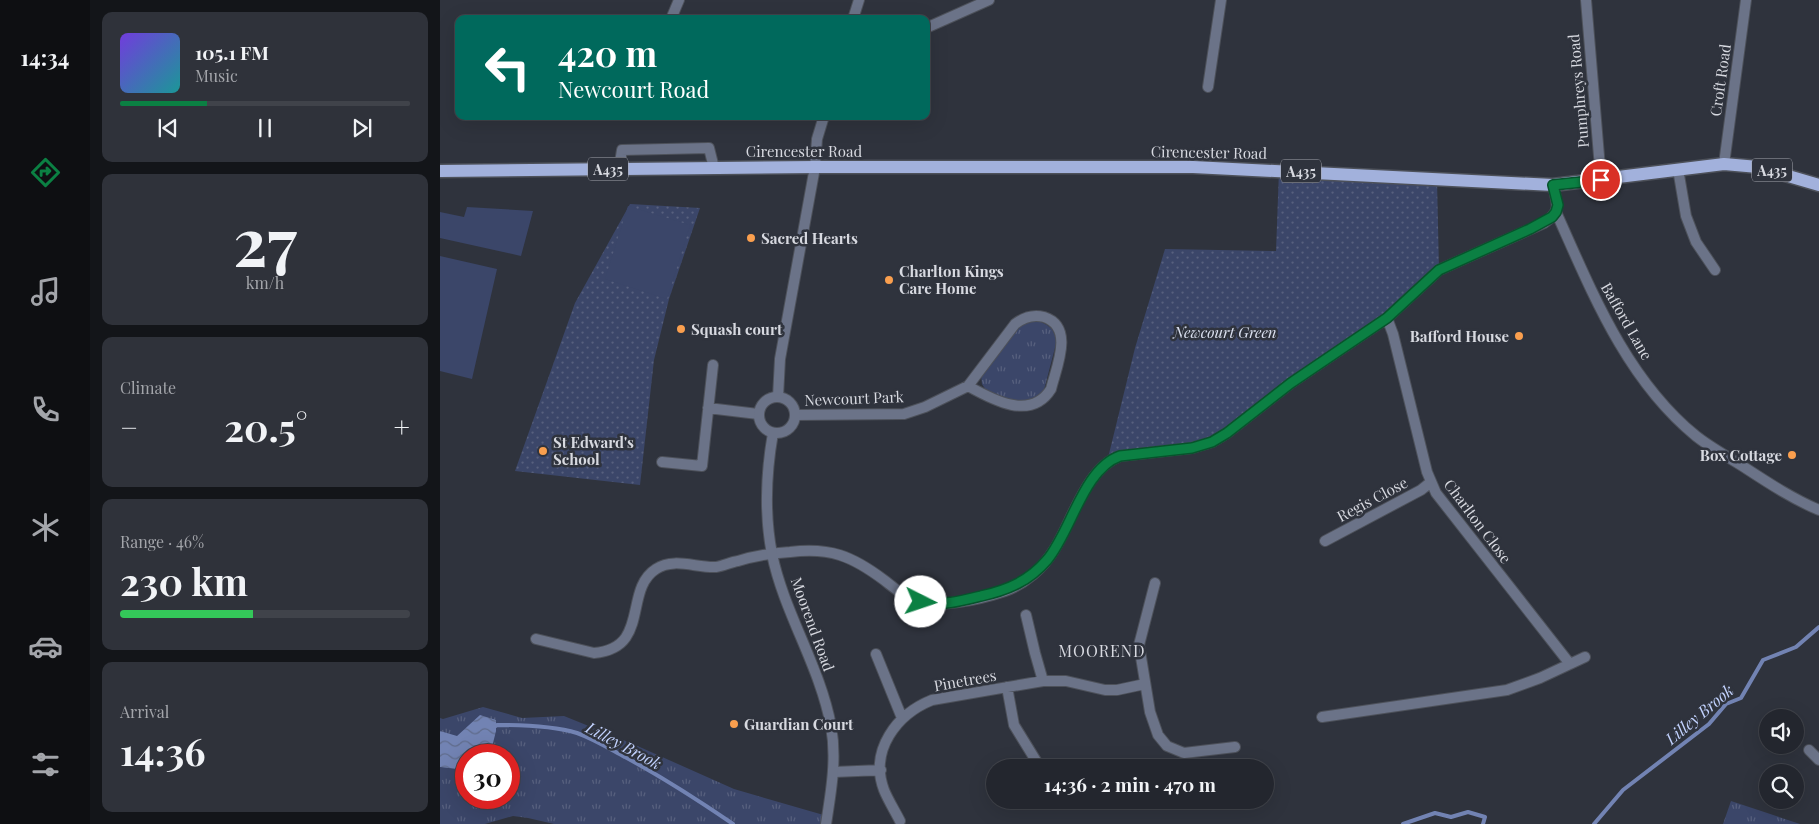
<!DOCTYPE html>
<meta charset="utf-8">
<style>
:root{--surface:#23262e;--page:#2f323a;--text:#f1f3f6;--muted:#a3a5aa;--line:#40434a;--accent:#0b8043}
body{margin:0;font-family:"Playfair Display",serif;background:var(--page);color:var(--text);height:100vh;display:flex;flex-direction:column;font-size:19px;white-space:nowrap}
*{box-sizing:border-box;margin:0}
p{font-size:16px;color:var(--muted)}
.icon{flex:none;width:28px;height:28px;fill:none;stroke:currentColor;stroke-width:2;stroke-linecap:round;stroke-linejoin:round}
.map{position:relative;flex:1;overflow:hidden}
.sheet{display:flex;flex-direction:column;gap:12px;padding:12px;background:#131519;width:350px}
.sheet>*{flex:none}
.top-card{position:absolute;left:15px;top:15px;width:475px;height:105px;border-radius:10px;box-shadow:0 5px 20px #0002,0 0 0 1px var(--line);background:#00695c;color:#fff;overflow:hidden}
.tools{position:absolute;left:1319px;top:709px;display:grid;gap:10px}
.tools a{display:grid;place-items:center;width:45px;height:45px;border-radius:50%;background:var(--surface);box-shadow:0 5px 20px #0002,0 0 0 1px var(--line);font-size:25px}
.speed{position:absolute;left:15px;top:744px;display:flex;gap:10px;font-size:25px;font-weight:700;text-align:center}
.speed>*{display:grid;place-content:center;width:65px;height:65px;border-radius:50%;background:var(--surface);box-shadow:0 5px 20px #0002,0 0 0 1px var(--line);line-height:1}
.speed .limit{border:8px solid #d22;background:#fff;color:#111}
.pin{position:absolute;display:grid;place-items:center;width:42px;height:42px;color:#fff;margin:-21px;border:2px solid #fff;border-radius:50%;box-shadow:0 1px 5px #0007}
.me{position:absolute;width:55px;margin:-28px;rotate:94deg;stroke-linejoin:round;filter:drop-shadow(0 0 4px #0008)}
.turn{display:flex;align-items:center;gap:18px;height:105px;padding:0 20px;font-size:22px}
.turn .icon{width:65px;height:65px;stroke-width:2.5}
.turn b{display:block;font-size:35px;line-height:42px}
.big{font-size:38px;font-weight:700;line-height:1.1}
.sheet .widget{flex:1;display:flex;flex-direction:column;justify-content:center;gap:8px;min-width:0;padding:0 18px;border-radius:10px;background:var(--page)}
.sheet .dial{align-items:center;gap:0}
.dial b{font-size:65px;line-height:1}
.song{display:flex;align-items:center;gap:15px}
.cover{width:60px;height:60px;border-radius:8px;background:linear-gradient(135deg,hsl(260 70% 55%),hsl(180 70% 35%))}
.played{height:5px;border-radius:2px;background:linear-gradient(90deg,var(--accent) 30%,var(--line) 30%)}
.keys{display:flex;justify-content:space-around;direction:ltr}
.heat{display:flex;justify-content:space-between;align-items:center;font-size:28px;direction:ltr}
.charge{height:8px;border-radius:4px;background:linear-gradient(90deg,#34c759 46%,var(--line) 0)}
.trip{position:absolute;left:546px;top:759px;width:288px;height:50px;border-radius:25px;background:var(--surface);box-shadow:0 5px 20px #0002,0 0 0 1px var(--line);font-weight:700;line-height:50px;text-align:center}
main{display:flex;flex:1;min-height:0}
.menu{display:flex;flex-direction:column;width:90px;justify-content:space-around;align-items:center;background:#0e0f12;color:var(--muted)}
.menu .icon{width:35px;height:35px}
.menu .selected{color:var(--accent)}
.menu b{font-size:22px;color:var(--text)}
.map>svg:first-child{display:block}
.grass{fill:url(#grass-tufts);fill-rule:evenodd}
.park{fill:url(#park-dots)}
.pitch{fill:#3b4669}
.water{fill:url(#water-waves)}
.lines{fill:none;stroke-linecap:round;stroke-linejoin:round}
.stream{stroke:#7283b3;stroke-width:4}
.minor-casing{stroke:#4d515a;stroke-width:12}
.tertiary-casing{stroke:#4d515a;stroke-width:12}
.primary-casing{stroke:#4d515a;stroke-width:15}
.minor{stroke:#6b7388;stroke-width:10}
.tertiary{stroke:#6b7388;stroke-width:10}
.primary{stroke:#a2b1dc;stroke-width:12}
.route-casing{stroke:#07532c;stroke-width:12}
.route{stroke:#0b8043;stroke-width:9}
.poi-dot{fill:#fa9f4e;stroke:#2f333d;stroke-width:2}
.labels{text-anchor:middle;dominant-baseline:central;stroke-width:5;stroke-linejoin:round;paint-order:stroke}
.shield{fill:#2f333d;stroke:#a5a7af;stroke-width:1}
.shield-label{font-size:14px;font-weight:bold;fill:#d7d9e0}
.street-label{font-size:15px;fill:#d7d9e0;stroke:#2f333d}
.poi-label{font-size:15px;font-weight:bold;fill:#d7d9e0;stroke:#2f333d;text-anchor:start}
.park-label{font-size:15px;font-style:italic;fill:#dce2f1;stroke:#2f333d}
.neighbourhood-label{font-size:16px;letter-spacing:1px;fill:#d7d9e0;stroke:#2f333d}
.water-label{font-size:16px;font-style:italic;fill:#c2d2fe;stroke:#2f333d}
</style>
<main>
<nav class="menu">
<b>14:34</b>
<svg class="icon selected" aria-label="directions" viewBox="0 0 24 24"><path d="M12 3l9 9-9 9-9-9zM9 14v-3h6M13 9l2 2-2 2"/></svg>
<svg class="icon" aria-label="music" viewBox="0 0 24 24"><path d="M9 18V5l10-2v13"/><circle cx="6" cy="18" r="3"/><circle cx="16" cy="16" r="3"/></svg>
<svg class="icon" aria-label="phone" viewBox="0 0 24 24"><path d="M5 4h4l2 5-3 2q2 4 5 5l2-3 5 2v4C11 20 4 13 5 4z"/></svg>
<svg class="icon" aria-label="climate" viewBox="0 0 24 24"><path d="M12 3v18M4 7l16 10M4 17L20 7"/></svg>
<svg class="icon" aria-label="car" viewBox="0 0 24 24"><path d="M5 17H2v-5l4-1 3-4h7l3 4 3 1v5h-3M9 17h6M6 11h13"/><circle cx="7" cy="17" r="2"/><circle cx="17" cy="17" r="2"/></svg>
<svg class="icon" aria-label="filters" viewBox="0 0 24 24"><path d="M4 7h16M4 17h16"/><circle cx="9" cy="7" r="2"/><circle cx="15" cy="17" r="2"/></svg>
</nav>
<section class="sheet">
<div class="widget">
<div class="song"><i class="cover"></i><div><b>105.1 FM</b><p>Music</p></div></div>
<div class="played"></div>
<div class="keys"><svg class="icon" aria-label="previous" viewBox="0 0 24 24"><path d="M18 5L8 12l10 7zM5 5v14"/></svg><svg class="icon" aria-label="pause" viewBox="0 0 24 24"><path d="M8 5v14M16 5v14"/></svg><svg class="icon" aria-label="next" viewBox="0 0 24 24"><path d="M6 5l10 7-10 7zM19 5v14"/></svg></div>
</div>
<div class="widget dial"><b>27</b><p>km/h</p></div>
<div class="widget"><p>Climate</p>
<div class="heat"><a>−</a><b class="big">20.5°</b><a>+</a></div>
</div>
<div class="widget"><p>Range · 46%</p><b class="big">230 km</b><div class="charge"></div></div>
<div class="widget"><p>Arrival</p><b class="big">14:36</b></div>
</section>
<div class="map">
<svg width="1379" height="824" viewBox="0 0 1379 824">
<defs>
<pattern id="grass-tufts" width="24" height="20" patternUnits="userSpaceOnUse" patternTransform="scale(1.25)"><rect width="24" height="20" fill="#3b4669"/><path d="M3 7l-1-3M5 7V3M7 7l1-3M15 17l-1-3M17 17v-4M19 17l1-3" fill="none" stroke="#57607e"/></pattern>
<pattern id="park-dots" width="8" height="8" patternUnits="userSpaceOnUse" patternTransform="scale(1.25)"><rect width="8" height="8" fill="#3b4669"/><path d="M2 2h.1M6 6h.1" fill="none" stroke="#57607e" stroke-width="1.8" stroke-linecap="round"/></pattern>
<pattern id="water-waves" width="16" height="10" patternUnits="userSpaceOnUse" patternTransform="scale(1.25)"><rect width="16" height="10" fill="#7283b3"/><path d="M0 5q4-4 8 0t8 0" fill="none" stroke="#606c8c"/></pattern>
</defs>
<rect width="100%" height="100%" fill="#2f333d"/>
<path class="grass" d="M591,321L601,322L607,325L612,329L617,340L604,390L601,395L596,399L580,403L547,392L542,384L541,376L576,329L580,325Z
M43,707L82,718L124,716L193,744L294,789L387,816L386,824H114L88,818L73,816L45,824H0V718L3,719ZM26,755H69V798H26Z
M1291,801L1360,824H1283Z"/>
<path class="park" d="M839,170L997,180L999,270L947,318L772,442L667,462L695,348L725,249L836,251Z
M190,204L260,208L229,299L214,360L200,485L75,471L135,303Z"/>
<path class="pitch" d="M188,206L250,225L227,299L165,279Z
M27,207L93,211L81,256L0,238V212L24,217Z
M0,256L57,269L32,379L0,371Z"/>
<path class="water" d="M40,715L56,720V731L50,755H26V770L0,767V731L17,736Z"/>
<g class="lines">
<path class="stream" d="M54,727L57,725C80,725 114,726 137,733C154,739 170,749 185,757C222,777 258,800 293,824
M963,824L995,813L1011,817L1028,812L1045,817L1043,824
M1154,824L1183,790L1269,724L1286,704L1301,698L1323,660L1356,647L1379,627"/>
<defs>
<path id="minor" d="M1146,0L1161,180
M231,19L239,0
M768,87L781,0
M1284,164L1306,0
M179,169L182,150L269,148L274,168
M1238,169L1246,216L1256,242L1275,270
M1116,212C1152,292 1186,379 1256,436C1271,448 1290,458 1307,469C1330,484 1353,499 1379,510
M947,318L953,334L987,472L996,493L1130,664
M268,408L318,414
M355,415L464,414L485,407L528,386L575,324C584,317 593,314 604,317C635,327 616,368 611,389C591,421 553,400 528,386
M222,462L262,466L273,365
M885,541L981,490L991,482
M715,583L699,645L710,712L718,735L727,746L744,753L795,747
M586,615L595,653L603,681
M96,639L154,653C211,648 183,590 216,569C234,557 256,568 276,567C283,566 291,562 298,561C314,556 333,553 350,552C390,547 412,556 444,580C453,587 462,595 472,599C496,610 541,599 565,591C585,584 603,568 614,550C632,522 646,468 680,456L752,448L772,442L787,433L851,383L947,318L999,270L1104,223C1122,211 1117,204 1113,185
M436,654L462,718
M567,687L574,725L598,764
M882,717L1067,690L1100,678L1145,657
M1369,750L1379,760
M394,772L441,770
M460,821C455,811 448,800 444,790C429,750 457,714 492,700L603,681H626L665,690H677L705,684"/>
<path id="tertiary" d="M413,19L419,0
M486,28L549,0
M319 415a18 18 0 1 1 36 0a18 18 0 1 1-36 0Z
M338,397L340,359L375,167L377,139L384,116
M333,433C326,473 324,513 332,554C344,613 380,666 391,726C397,759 391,792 386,824"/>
<path id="primary" d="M0,171L375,167H753L1113,185L1284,164L1318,167L1379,185"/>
</defs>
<use href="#minor" class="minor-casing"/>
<use href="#tertiary" class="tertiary-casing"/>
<use href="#primary" class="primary-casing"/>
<use href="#minor" class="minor"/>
<use href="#tertiary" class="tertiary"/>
<use href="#primary" class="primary"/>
</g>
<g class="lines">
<defs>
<path id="route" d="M481,602C503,606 521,601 541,596C568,590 589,581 607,560C631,532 643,469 680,456L752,448L772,442L787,433L851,383L947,318L999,270L1090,229L1112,217L1116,212L1118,205L1113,185L1161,180"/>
</defs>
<use href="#route" class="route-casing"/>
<use href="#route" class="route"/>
</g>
<g class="poi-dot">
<circle cx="311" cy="238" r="5"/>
<circle cx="449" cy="280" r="5"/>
<circle cx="241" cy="329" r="5"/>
<circle cx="1079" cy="336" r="5"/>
<circle cx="103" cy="451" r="5"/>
<circle cx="1352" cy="455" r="5"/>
<circle cx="294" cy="724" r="5"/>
</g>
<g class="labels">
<g class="shield">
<rect x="148" y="157.5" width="40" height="23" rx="4"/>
<rect x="1312" y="158.5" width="40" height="23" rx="4"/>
<rect x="841" y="159.5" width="40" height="23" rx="4"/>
</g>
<g class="shield-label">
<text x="168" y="169">A435</text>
<text x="1332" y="170">A435</text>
<text x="861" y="171">A435</text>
</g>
<g class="street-label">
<text transform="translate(1280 80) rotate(-82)">Croft Road</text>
<text transform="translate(1138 91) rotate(-95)">Pumphreys Road</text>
<text x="364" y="151">Cirencester Road</text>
<text transform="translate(769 152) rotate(1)">Cirencester Road</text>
<text transform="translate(1187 321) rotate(60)">Bafford Lane</text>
<text transform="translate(414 398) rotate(-2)">Newcourt Park</text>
<text transform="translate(932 499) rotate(-28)">Regis Close</text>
<text transform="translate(1038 521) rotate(53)">Charlton Close</text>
<text transform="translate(373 624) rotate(70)">Moorend Road</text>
<text transform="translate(525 680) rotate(-10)">Pinetrees</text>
</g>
<g class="poi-label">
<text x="321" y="238">Sacred Hearts</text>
<text x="459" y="271">Charlton Kings<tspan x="459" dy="17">Care Home</tspan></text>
<text x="251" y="329">Squash court</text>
<text x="1069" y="336" text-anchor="end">Bafford House</text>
<text x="113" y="442">St Edward's<tspan x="113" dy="17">School</tspan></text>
<text x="1342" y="455" text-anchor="end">Box Cottage</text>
<text x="304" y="724">Guardian Court</text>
</g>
<g class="park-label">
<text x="785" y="332">Newcourt Green</text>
</g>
<g class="neighbourhood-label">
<text x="662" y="650">MOOREND</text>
</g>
<g class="water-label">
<text transform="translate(1259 714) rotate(-40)">Lilley Brook</text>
<text transform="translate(184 745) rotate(28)">Lilley Brook</text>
</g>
</g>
</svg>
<div class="tools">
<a><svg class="icon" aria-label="sound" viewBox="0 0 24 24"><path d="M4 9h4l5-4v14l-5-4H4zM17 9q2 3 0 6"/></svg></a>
<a><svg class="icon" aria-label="search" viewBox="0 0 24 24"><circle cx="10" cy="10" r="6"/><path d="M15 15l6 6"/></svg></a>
</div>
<div class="speed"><div class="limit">30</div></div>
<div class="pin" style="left:1161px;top:180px;background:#d93025"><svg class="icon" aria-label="arrive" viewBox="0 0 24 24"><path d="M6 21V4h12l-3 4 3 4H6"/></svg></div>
<svg class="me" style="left:481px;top:602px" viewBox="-20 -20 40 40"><circle r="19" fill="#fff"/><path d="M0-13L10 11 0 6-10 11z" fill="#0b8043"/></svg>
<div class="trip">14:36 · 2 min · 470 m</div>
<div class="top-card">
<div class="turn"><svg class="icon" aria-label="left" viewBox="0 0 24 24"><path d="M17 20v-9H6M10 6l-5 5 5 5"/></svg><div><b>420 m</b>Newcourt Road</div></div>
</div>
</div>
</main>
